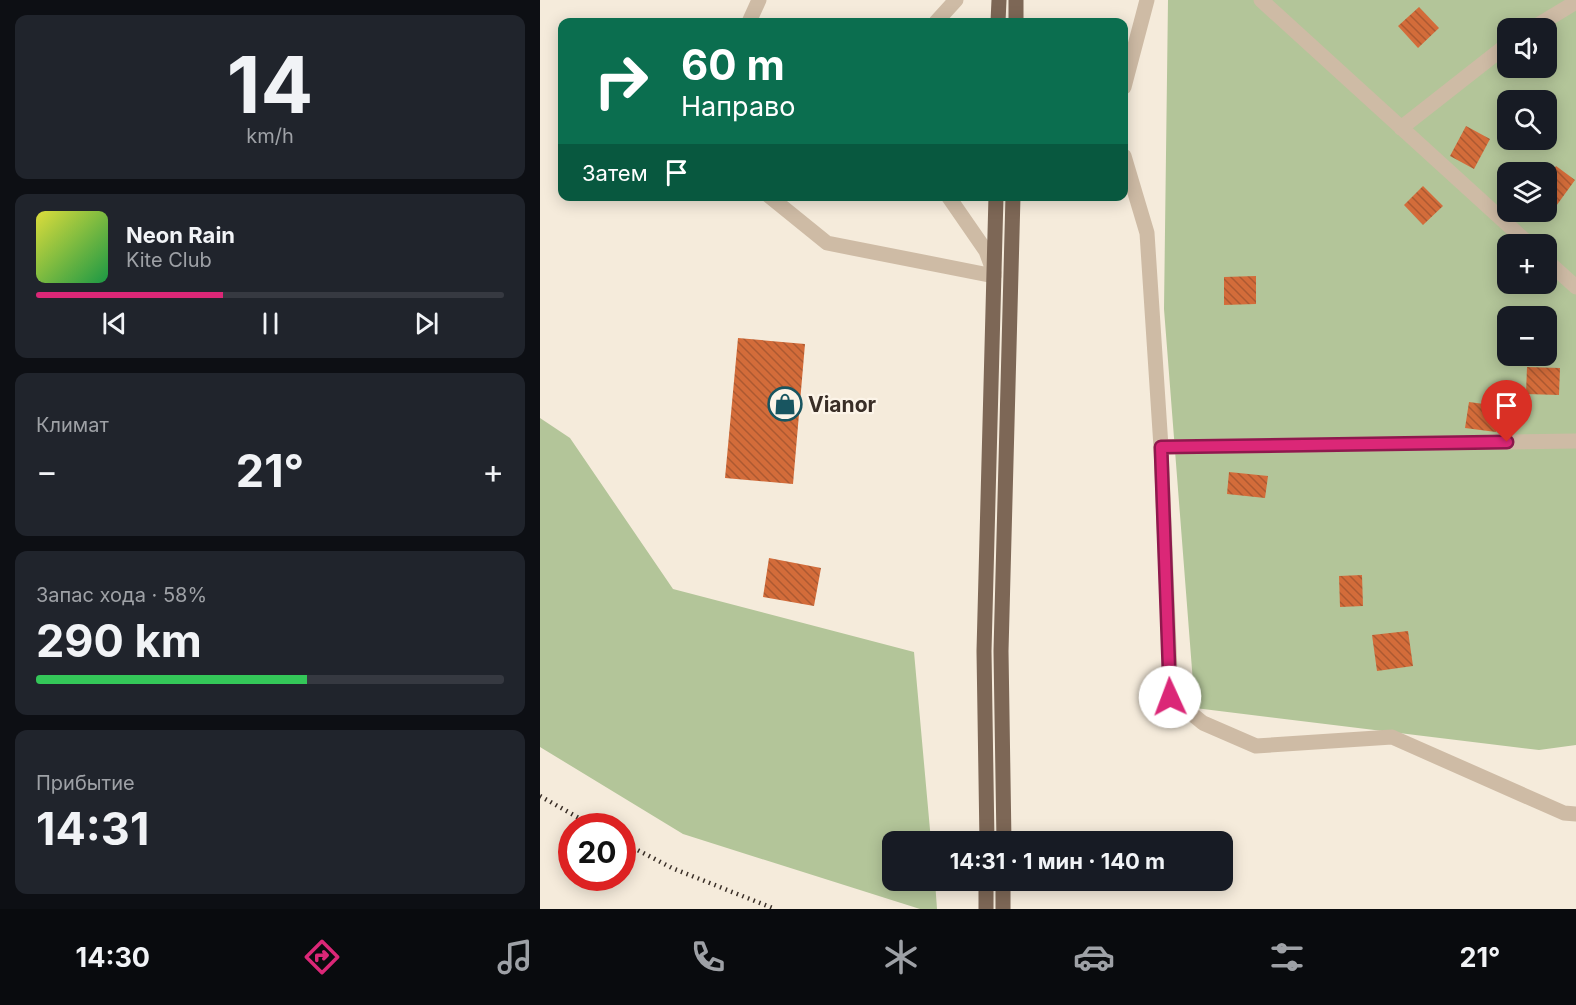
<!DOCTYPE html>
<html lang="ru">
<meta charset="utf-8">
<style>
:root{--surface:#171b24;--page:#20242c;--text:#f1f3f6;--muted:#9ea1a6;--line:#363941;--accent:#db2777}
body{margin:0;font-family:Inter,sans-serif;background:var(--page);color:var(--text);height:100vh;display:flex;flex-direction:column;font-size:22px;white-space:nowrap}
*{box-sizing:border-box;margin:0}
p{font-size:20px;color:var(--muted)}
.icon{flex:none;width:33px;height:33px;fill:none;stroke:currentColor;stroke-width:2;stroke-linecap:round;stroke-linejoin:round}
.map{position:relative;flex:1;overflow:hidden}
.drawer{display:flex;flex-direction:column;gap:15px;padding:15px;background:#0d0f14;width:540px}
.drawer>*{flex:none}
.banner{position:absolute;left:18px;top:18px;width:570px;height:183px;border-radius:12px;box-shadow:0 3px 15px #0003;background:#0b6e4f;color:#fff;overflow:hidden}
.fabs{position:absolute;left:957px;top:18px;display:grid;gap:12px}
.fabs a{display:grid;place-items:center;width:60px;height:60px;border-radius:12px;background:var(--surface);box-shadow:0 3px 15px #0003;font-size:30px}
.speed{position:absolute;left:18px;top:813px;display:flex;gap:12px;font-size:30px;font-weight:700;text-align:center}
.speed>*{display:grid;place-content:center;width:78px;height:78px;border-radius:50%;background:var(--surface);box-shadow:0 3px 15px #0003;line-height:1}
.speed .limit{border:9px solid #d22;background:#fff;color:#111}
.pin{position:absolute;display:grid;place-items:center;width:51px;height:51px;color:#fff;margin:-62px -26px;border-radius:50% 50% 50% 0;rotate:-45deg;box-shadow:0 0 6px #0007}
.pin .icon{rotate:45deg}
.me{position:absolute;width:66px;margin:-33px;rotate:358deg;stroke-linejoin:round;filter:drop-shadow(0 0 4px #0008)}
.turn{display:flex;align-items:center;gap:21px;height:126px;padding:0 24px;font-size:27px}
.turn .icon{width:78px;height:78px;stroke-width:2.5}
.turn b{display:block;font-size:42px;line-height:51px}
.then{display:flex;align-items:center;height:57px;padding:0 24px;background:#0003;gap:12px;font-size:22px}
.big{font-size:45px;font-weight:700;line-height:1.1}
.drawer .widget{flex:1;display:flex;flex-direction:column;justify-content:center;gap:9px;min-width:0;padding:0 21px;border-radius:12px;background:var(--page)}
.drawer .dial{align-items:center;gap:0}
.dial b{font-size:78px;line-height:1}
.song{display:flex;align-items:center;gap:18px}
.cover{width:72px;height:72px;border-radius:9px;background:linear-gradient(135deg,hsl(60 70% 55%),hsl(140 70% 35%))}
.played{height:6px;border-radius:3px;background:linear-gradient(90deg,var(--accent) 40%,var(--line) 40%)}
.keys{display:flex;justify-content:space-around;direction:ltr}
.heat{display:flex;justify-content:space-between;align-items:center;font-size:33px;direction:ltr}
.charge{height:9px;border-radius:4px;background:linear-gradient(90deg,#34c759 58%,var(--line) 0)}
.trip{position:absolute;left:342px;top:831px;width:351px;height:60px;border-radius:12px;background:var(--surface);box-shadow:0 3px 15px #0003;font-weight:700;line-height:60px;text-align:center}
.dock{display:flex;height:96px;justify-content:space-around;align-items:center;background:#090b0e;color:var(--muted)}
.dock .icon{width:42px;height:42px}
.dock .on{color:var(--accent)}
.dock b{font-size:27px;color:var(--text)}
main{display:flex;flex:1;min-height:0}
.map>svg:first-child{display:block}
.green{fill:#b3c599;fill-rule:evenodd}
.building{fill:url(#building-back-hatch)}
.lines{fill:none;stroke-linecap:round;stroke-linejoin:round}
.minor{stroke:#cebba5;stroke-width:15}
.major{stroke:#7d6756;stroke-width:15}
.rail{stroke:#392e27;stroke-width:4.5;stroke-dasharray:1.5 4.5;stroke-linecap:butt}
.route-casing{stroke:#8e194d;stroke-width:15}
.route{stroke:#db2777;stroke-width:10}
.labels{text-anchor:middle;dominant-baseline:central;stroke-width:4.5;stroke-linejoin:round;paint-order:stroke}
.poi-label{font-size:21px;font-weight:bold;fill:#392e27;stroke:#fcf4e8;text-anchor:start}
</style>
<main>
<section class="drawer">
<div class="widget dial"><b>14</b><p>km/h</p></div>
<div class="widget">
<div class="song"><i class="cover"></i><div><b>Neon Rain</b><p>Kite Club</p></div></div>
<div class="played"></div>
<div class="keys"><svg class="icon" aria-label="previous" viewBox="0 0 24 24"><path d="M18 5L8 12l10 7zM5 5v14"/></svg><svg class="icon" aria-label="pause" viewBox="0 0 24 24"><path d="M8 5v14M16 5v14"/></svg><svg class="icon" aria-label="next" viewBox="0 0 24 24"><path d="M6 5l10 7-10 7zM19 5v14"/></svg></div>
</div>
<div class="widget"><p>Климат</p>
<div class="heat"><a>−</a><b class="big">21°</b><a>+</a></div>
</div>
<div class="widget"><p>Запас хода · 58%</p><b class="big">290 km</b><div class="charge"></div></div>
<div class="widget"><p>Прибытие</p><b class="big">14:31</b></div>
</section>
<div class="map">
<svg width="1036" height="909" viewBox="0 0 1036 909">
<defs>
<pattern id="building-back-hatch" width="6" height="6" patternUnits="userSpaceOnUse" patternTransform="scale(1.5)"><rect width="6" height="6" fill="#d36c3a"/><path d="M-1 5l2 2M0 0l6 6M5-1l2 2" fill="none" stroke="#ac5931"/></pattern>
</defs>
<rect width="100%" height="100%" fill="#f5ebdb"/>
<path class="green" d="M628,0H1036V745L999,750L655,708L624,309ZM968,28H1006V68H968ZM968,100H1006V140H968ZM968,172H1006V212H968ZM968,244H1006V284H968ZM968,316H1006V356H968Z
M0,418L30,438L133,589L374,652L391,841L352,842V880L395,881L397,909H380L143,834L0,747Z"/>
<path class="building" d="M879,7L899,28L878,48L858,26Z
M926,126L950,139L934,169L910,156Z
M1016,166L1035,180L1006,220V178Z
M883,186L903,206L883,225L864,205Z
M716,276V304L684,305V277Z
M198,338L265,344L253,484L185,478Z
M987,367L1020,368L1019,395L986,394Z
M929,402L959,406L956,432L925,428Z
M689,472L728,476L725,498L687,494Z
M229,558L281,568L274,606L223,597Z
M822,575L823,606L800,607L799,576Z
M868,631L873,666L837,671L832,635Z"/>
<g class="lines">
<path class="minor" d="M721,0L989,244
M209,22L219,0
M396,22L416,0
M993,28L1036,2
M584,87L607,0
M861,128L968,44
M584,156L607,233L621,447L631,697L663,723L716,746L852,737L1024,813L1036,814
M229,196L287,243L454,276
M408,196L446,251L454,273
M1006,260L1036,287
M621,447L1036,441"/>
<path class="major" d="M458,22L459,0
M476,22V0
M447,842L444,651L456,196
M464,842L461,651L473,196
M446,909V880
M463,909V880"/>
<path class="rail" d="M0,796L53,826
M82,842L132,868L235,909"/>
</g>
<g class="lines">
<defs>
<path id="route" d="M630,697L621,447L967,442"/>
</defs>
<use href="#route" class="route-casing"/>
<use href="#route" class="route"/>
</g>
<defs>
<symbol id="shop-ring" viewBox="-11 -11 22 22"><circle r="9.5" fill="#fcf4e8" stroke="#185560" stroke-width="1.5"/><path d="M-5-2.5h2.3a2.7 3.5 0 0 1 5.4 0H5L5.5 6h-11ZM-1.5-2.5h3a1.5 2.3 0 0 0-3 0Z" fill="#185560"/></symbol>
</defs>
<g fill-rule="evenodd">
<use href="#shop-ring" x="226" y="385" width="38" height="38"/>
</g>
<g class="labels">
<g class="poi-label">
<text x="268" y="404">Vianor</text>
</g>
</g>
</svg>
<div class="fabs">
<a><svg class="icon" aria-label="sound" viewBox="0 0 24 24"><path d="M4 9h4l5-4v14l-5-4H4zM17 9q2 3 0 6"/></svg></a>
<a><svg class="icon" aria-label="search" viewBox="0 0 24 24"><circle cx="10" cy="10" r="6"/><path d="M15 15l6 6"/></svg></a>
<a><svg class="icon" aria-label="layers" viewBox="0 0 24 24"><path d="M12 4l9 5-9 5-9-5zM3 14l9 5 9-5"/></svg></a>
<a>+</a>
<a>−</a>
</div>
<div class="speed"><div class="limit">20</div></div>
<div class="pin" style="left:967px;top:442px;background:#d93025"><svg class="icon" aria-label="arrive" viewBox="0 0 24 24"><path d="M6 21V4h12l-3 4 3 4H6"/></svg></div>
<svg class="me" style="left:630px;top:697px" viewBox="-20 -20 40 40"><circle r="19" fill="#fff"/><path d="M0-13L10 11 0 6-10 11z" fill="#db2777"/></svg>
<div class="trip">14:31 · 1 мин · 140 m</div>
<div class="banner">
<div class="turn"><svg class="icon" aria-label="right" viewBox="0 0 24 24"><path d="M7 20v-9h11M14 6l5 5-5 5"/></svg><div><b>60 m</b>Направо</div></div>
<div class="then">Затем<svg class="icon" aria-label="arrive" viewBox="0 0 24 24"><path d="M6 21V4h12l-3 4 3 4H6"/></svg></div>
</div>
</div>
</main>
<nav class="dock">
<b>14:30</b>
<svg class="icon on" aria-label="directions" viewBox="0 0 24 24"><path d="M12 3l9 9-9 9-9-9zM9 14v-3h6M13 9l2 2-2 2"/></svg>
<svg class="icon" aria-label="music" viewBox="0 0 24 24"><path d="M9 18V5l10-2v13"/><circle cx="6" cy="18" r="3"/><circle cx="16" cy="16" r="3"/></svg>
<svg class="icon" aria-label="phone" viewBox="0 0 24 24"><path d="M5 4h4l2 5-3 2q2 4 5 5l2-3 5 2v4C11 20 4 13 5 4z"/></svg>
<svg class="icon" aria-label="climate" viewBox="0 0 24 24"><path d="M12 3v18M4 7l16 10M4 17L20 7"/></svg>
<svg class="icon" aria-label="car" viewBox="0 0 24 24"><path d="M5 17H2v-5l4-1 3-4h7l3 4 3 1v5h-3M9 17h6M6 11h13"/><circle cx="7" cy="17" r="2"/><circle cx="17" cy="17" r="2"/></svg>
<svg class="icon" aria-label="filters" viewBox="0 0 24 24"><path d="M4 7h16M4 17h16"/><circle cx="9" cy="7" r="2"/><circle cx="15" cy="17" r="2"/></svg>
<b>21°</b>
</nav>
